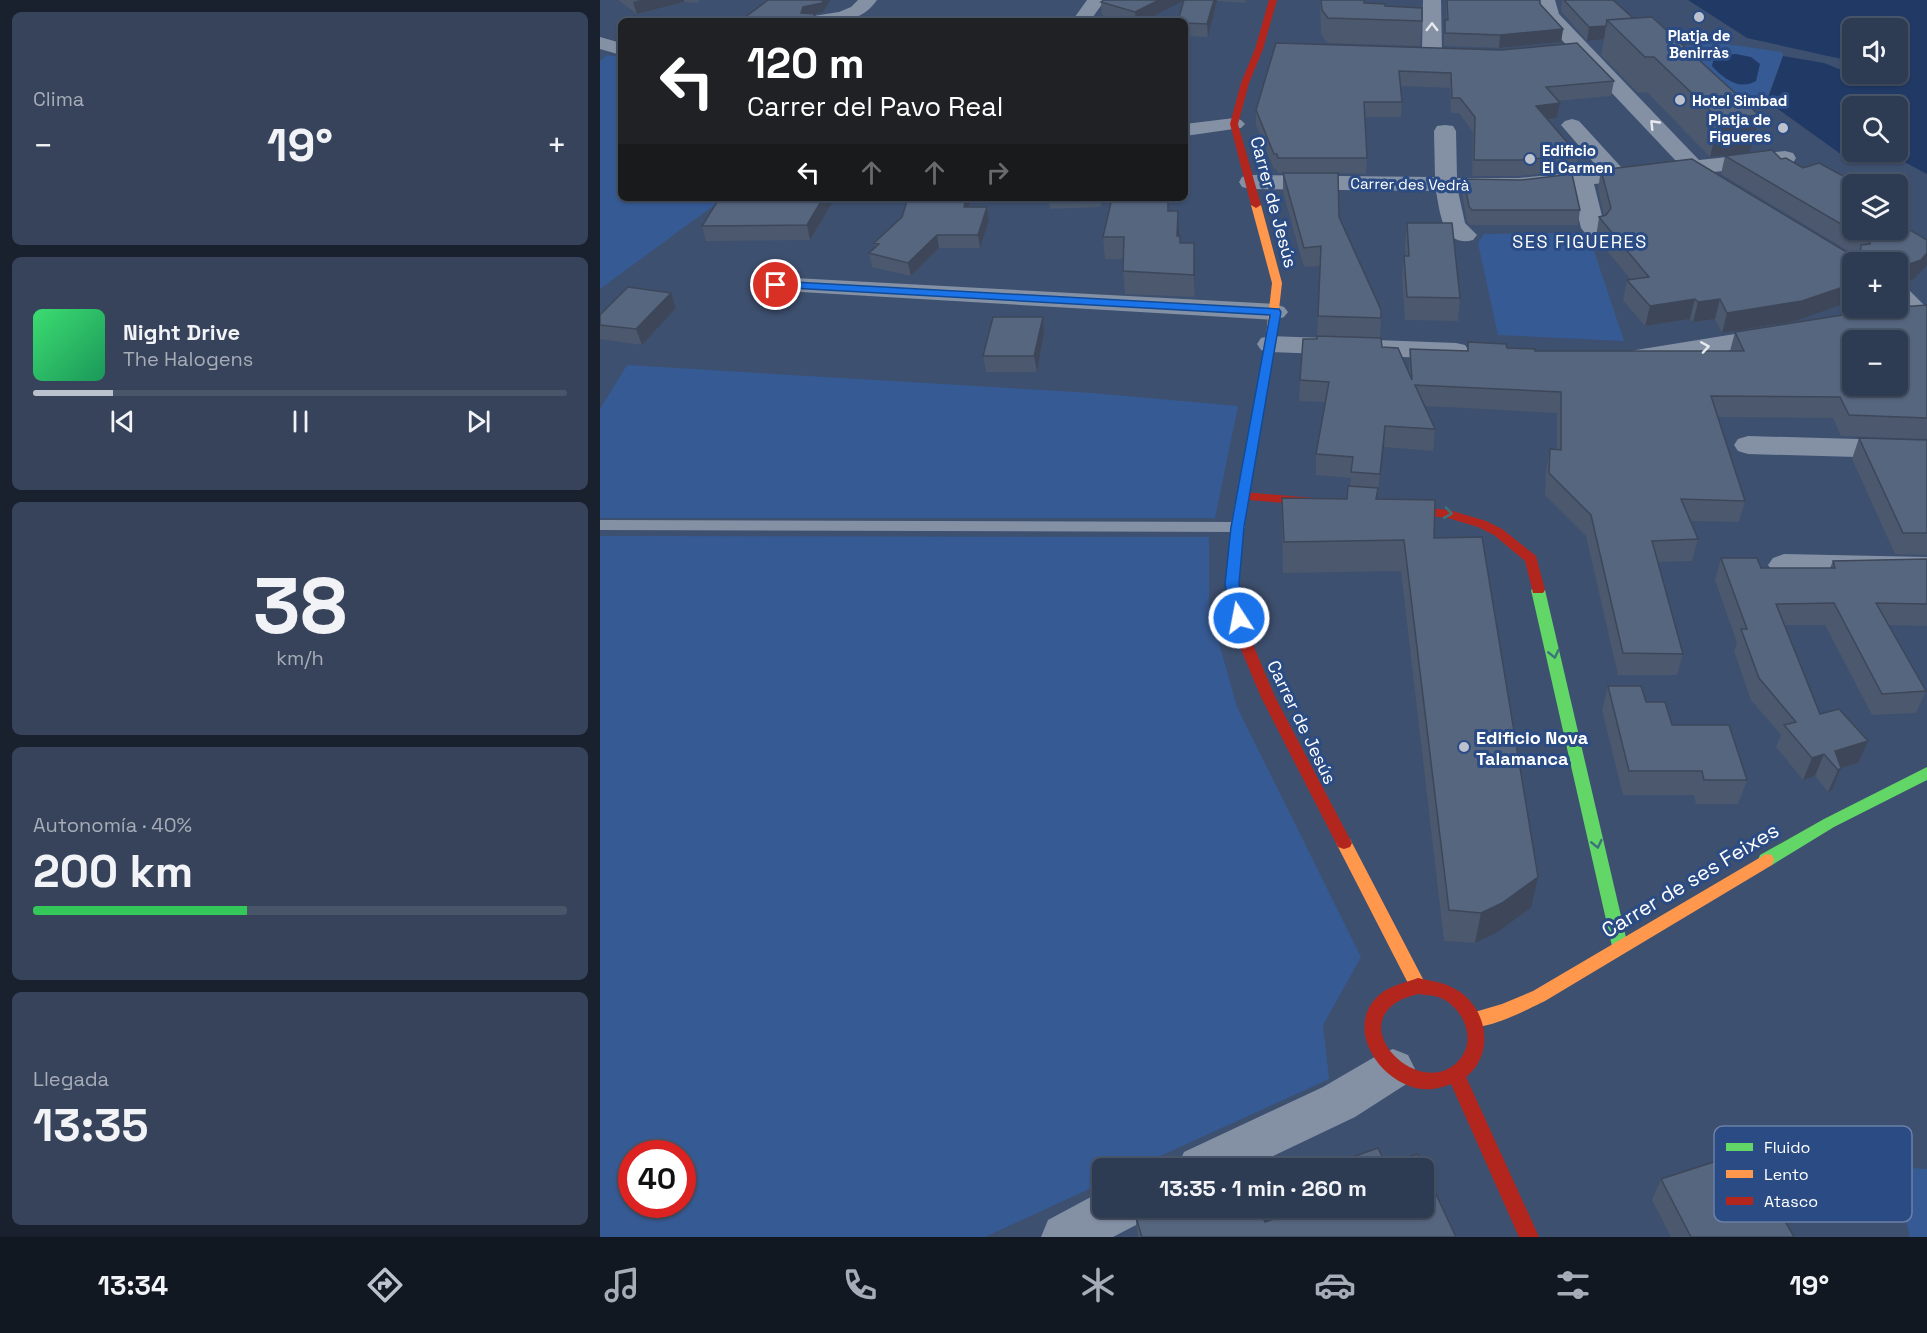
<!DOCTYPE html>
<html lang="es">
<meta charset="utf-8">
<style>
:root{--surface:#2e3c53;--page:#36435a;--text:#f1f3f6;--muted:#a7adb8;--line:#49566a;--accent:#bbc2cd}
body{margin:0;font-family:"Space Grotesk",sans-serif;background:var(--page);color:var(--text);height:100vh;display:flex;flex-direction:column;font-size:22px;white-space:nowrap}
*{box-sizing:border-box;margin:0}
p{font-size:20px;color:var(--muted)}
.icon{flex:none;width:33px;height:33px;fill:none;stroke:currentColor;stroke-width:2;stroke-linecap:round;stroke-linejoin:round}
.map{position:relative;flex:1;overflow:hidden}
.panel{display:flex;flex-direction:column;gap:12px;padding:12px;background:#19212e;width:600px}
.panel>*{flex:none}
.top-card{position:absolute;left:18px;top:18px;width:570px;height:183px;border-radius:9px;box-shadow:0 2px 4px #0004,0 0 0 2px var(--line);background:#202124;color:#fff;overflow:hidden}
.fabs{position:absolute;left:1242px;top:18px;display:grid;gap:12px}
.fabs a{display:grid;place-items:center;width:66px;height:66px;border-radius:9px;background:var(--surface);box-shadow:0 2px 4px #0004,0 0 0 2px var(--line);font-size:30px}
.speed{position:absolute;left:18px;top:1140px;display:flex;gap:12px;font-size:30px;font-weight:700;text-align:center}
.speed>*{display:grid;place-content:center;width:78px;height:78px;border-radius:50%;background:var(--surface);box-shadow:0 2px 4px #0004,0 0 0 2px var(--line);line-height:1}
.speed .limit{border:9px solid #d22;background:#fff;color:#111}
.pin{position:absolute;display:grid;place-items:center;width:51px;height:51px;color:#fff;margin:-26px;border:3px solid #fff;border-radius:50%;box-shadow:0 2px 6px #0007}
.me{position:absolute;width:66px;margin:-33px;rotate:349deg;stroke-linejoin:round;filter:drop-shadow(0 0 4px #0008)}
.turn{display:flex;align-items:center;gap:21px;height:126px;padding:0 30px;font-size:27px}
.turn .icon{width:78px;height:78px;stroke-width:2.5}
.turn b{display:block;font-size:42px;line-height:51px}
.lanes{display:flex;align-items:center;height:57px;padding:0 30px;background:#0003;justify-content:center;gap:30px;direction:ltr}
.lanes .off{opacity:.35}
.big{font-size:45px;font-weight:600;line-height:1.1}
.panel .widget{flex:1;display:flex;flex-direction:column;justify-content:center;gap:9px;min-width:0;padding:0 21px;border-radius:9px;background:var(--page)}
.panel .dial{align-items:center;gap:0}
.dial b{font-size:78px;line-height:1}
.song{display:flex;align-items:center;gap:18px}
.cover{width:72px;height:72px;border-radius:9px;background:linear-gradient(135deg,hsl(140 70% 55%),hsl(150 70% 35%))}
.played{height:6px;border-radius:3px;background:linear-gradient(90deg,var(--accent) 15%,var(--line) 15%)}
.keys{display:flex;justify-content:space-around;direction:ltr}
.heat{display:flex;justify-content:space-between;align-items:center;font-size:33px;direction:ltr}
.charge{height:9px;border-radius:4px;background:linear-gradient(90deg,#34c759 40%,var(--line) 0)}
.trip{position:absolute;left:492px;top:1158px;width:342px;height:60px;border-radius:9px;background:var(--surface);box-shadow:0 2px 4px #0004,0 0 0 2px var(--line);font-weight:600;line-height:60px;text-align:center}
.menu{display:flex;height:96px;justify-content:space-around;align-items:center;background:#121821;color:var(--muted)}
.menu .icon{width:42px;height:42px}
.menu .current{color:var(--accent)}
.menu b{font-size:27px;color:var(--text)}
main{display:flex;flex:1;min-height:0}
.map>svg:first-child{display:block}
.green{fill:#365a94;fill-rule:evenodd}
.water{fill:#213965;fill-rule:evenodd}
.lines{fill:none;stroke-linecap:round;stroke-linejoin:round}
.lane{fill:#8491a5;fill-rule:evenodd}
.street{fill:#8491a5;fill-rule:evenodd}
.fast{fill:#63d668;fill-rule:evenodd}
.slow{fill:#ff974d;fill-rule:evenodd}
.jam{fill:#b3261e;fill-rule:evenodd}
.wall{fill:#4b586d}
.shaded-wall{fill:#3d4759}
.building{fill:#57667f;stroke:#3d4759;stroke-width:1.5;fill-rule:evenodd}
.oneway{stroke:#e6e9ed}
.oneway2{stroke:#3b757b}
.route{fill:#1a73e8;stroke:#114b97;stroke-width:1.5}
.poi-dot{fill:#bbc2cd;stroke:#2a4b83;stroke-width:2}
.labels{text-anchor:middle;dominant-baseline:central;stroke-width:6;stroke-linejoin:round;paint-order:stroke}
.far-poi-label{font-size:15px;font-weight:bold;fill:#fff;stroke:#2a4b83;text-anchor:start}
.far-street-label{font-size:15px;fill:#fff;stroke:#2a4b83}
.street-label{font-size:18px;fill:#fff;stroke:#2a4b83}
.far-quarter-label{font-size:18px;letter-spacing:1.5px;fill:#fff;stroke:#2a4b83}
.poi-label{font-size:18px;font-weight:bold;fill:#fff;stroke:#2a4b83;text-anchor:start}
.near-street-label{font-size:21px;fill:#fff;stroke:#2a4b83}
.key{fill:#2a4b83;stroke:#6a81a8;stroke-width:1.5}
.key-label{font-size:16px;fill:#fff}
</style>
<main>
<section class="panel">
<div class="widget"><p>Clima</p>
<div class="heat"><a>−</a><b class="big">19°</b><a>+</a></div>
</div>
<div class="widget">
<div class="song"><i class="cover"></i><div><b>Night Drive</b><p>The Halogens</p></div></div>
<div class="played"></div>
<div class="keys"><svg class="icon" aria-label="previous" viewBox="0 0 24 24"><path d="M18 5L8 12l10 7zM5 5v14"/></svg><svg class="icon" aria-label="pause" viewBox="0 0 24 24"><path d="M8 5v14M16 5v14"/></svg><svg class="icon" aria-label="next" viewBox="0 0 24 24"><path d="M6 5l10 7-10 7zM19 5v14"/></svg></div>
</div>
<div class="widget dial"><b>38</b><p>km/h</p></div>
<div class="widget"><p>Autonomía · 40%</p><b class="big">200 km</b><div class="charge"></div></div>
<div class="widget"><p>Llegada</p><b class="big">13:35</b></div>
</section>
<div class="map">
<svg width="1327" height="1237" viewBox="0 0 1327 1237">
<rect width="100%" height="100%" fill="#3e506f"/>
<path class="green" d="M1119,43L1182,52L1183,56L1167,99L1129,97L1072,47Z
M7,55L21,57V198H124L0,289V61Z
M988,233L1024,341L898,335L878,243L884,234Z
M27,365L492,393L638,406L615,518H0V409Z
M0,536L609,537V607L637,707L761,957L723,1025L729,1079L534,1168H502V1183L385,1237H0ZM32,1154H82V1204H32Z
M1293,1167L1327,1169V1237H1310Z"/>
<path class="water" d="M1088,0H1327V174C1292,155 1290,151 1249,160L1167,101L1183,56L1224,63L1249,73L1246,60L1147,38ZM1252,28H1298V74H1252ZM1252,106H1298V152H1252Z
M1136,54L1151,57L1160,64L1156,81C1139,91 1123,78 1112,66L1114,58L1120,55Z"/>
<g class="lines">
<path class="lane" d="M0,520L637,522L643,523L645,527L643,531L637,532L0,530Z"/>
<path class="street" d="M258,0H277C259,26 233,21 205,21L207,17L239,12L251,7Z
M487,0H505L490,21H472Z
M823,0H841L842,53L839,57H825L822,53Z
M937,0H955L959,14L1099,160L1185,151L1193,153L1196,158L1193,163L1185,165L1113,172L1117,177L1114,182C1104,184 1096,182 1088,175L994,184L1005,228L1001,233L993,235L985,233L981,228L971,186L919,192L858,191L865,223L877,235L873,240C843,248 840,213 836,191L650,189L642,187L639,182L642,177L650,175L835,177L834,131L837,126L845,125L853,126L856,131L857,178H919L1000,170L961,125L965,121L972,119L979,121L1022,168L1077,162L943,20Z
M0,37L21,43V55L0,49Z
M634,118L641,120L645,124L641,128L585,136V124Z
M176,277L675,304L684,307L688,312L684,317L675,320L167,290L163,285L167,280Z
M1298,285L1307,288L1327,308V331L1318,329L1298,307Z
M1178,327L1187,329L1191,335L1187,341L1036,366L1027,364L1023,358L1027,352L1036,350Z
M670,336L856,343L865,345L869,351L865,357L856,359L670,352L661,350L657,344L661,338Z
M1148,436L1327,441V459L1148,454L1138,451L1134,445L1138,439Z
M1184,554L1327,557V579L1184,576L1173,572L1168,565L1173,558Z
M793,1049L808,1055L815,1069L808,1083L755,1117L648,1168H577L584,1152L723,1087L778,1055Z
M502,1191V1208H542L536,1225L513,1237H441L448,1220Z"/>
<path class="fast" d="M938,586L945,590L1028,946L1026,951L1020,953L1014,951L1012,946L931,590Z
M1327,767V780L1234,827L1172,865L1166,866L1160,865L1158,860L1160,855L1224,819Z"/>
<path class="slow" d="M656,202L661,205L682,283L675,344L643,525L637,529L631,525L665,344L672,283L651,205Z
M744,837L750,839L824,981L827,986L824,991L818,994L812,991L736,843L738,839Z
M1166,854L1172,855L1174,860L1172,865L945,1001C928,1009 885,1032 868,1026L865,1020L868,1014L902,1004L933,991Z"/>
<path class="jam" d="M669,0H677L663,49L649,83L638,124L661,205L656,208L651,205L630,124L641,83L655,49Z
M644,492L726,499L732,503L726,507L640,499L638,496Z
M789,504L849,510L886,521L902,529L936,556L945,590L943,593H933L925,561L894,535L878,527L848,518L785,511L783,508L785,505Z
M637,521L643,525L639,584L649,635L675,697L752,843L750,847L744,849L738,847L661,697L635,635L625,584L631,525Z
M818,978C830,981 844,982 855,989C887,1006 896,1053 866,1077L939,1237H919L851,1084C846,1086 839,1088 833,1089C785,1094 737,1026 783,992C793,985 807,982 818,978ZM818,994C826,995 834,995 841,998C863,1008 877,1039 860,1059C825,1102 748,1033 797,1002C803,998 811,996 818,994Z"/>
</g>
<path class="wall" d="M18,0H100L97,3L84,2L37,14Z
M504,0H646L645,3L617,1L608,37L585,36L584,0L544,21H522L502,15L501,2Z
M720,0H764V3L785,6L822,21L820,46L727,43L721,34Z
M846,0H940V4L963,29L961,42L899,48L844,46V33L845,20H846Z
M962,0H1013L1033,18L1159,115L1110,157L1047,92L1038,93L1001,55L1004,39L987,41L961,11Z
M676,43L1014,81L1011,96L957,101L960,103L957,118L948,120L978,155L976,170L919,176H872L873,132L859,113H851L850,88L800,86L802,102L801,117H765L767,158L766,174L738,173L739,217L781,318L780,338L782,347L809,371L810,349L867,351L868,342L907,348L935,351H1130L1135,332L1327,305V439L1241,436L1233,418L1118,417L1145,501L1139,522L1090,521L1098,539L1092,561L1058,562L1083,654L1077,675H1018L986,536L945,495L946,470L950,449L957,450V413L824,406L835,429L833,451L784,447L778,495H777V499L834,538L931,908L896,933L875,943L844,941L801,571L683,573L682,529V498L747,499L750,486L751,478L716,475V454L725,402L699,401L700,380L717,339L720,266L704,267L683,192V173H678L676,169H674L656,125V110Z
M1125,156L1252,230H1298L1314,279L1252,262V301L1196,321L1122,333L1115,319L1093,322L1090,319L1045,326L1023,300L1027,280H1031L996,237L999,217L1004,216L998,189L1001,170L1248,253L1253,254L1121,174Z
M864,179L980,210L978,225H870L867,222L862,193Z
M235,198L210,240L106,241L102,226L133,202Z
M308,198H369L370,203L369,207H387L389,220L380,248H339L311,276L272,267L269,253L275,248L274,243L302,217Z
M449,198H501V207L450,209Z
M555,201H568L569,211L579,236H580V243L595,266V297L525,294L523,271V259H505L503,237Z
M807,223L860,298L858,321L805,320L802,278L804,256H806L805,245Z
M76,308L42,345L0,339V315Z
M443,317L444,333L437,372H386L383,356Z
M1259,438L1327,440V555L1295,554L1252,459Z
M1121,558L1161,568H1230L1233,561L1327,559V626L1288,625L1326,691L1316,713L1272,715L1225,625H1185L1220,714L1258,763L1241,768L1232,790L1228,792L1215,776L1203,780L1176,747L1181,735L1151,700L1134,651L1137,643L1115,580Z
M1008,686L1046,702L1072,725L1147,780L1138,804H1096L1094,795H1023L1002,710Z
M1061,1179L1194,1237H1071L1052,1200Z
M824,1208L856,1237H538L535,1214L601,1216L665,1222Z"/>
<path class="shaded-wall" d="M40,0H84V2L37,14L33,2Z
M223,0H230L223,12L205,16L201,13L203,7Z
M559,0H585L544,21H536L535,12Z
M614,0H617V1L608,37L607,24Z
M215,14L217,21H211Z
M1006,26L1004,39L987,41L989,27Z
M963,29L961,42L899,48L900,35Z
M960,103L957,118L934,121L936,106Z
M1159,115L1150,152L1110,157L1119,119Z
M223,198H235L210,240L207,225Z
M366,198H369L370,203L366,220L364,207Z
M387,207L389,220L380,248L378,235Z
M578,211L579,233L578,258L577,236Z
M337,235L339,248L311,276L308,263Z
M594,243L595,266V297L594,275Z
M1327,253V265L1314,279L1298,285V268Z
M1252,284V301L1196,321L1122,333L1127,313Z
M71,293L76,308L42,345L36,329Z
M1095,299L1090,319L1045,326L1050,306Z
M1120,299L1115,319L1093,322L1098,302Z
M443,317L444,333L437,372L434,356Z
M785,426L784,447L778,495L780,474Z
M1268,741L1258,763L1241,768L1232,790L1228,792L1238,770L1235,751Z
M1224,754L1215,776L1203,780L1212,758Z
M938,877L931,908L896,933L875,943L881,913Z"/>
<path class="building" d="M168,0H223L222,3L203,7L201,13L215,14L211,21H140Z
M504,0H559L535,12L501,2Z
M584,0H614L607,24L585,23V21H578Z
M721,0H764V3L785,4V6L822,8V21L728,18L722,10Z
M847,0H940V4L963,29L900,35L845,33V20H848Z
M964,0H1013L1033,18L1007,20L1006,26L989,27Z
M1052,17L1159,115L1119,119L1054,57H1045L1007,20Z
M676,43L901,50L977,43L1014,81L946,87L960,103L936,106L978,155L921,160H874L875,117L860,98H852L851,73L799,71L802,102H764L767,158H678L677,154H674L656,110Z
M1172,150L1181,159L1186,158L1203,168L1219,163L1258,184H1252V230H1298V223L1327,240V253L1321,260L1298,268V262H1252V284L1202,301L1127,313L1120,299L1098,302L1095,299L1050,306L1027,280L1049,277L999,217L1006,215L1011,208L1001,170L1092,159L1248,253L1260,255L1261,245L1270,244V241L1125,156Z
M683,173H738L739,217L781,310V318L718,316L721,246L704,248Z
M972,174L980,210H872L869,207L864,179L921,180Z
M136,198H223L207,225L102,226L117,202H133Z
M308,198H366L364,207H387L378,235H337L308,263L269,253L279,244L274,243L302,217Z
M512,198H555L554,201H568V211H578L577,236H580V243H594V275L523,271L524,237H503Z
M807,223H852L860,298L807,297L804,256H809Z
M28,287L71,293L36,329L0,325V315Z
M1327,305V418L1249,415L1240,397L1111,396L1145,501L1081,499L1098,539L1052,541L1083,654L1023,653L991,515L949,473L950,449L961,450V392L815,385L835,429L785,426L780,474L751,472L753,457L716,454L729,382L700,380L703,339H717V336L781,338L782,347L798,348L812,380L810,349L868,351V342L906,344L907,348L935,349V351H1144L1135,332L1287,308ZM1252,340H1298V386H1252Z
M393,317H443L434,356H383Z
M1259,438L1327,440V533H1303Z
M748,486L778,488L776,499L835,500L834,538L882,537L938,877L902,903L881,913L849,910L804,540L684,542L682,498L747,499Z
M1121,558H1157L1161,568H1235L1233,561L1327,559V604L1276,603L1326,691L1282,694L1234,603L1176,604L1220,714L1239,709L1268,741L1235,751L1241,768L1238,770L1224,754L1212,758L1184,725L1196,722L1159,678L1141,629H1147Z
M1008,686H1041L1046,702H1065L1072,725H1129L1147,780H1104L1102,771H1029Z
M778,1148L786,1165L817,1154L856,1237H542L535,1214L553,1208H598L601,1216L624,1208H659L665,1222L705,1208H824V1168H722Z
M1145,1152L1194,1237H1091L1061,1179Z"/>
<defs><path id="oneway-chevron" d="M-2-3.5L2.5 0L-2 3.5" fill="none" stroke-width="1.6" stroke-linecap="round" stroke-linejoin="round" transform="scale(1.5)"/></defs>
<g class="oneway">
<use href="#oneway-chevron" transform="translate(832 27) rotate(-90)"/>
<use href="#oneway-chevron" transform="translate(1054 124) rotate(-134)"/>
<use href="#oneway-chevron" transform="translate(1105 347) rotate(-9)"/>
</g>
<g class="oneway2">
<use href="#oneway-chevron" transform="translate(848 513) rotate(9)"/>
<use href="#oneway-chevron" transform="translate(954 654) rotate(77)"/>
<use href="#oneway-chevron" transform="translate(997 844) rotate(77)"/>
</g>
<path class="route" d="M176,281L679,309L681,312L644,527L639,584L646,618L644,621L639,623L632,618L625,584L631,527L670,315L173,287V282Z"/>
<g class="poi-dot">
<circle cx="1099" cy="17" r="6"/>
<circle cx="1080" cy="100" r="6"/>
<circle cx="1183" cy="128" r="6"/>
<circle cx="930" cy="159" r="6"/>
<circle cx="864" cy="747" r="6"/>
</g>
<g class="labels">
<g class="far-poi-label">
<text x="1099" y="35" text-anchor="middle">Platja de<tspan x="1099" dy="17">Benirràs</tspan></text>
<text x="1092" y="100">Hotel Simbad</text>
<text x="1171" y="119" text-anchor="end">Platja de<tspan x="1171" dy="17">Figueres</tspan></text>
<text x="942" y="150">Edificio<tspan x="942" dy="17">El Carmen</tspan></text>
</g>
<g class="far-street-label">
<text transform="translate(810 184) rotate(1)">Carrer des Vedrà</text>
</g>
<g class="street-label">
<text transform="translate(674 202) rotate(75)">Carrer de Jesús</text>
<text transform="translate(702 722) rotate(64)">Carrer de Jesús</text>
</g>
<g class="far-quarter-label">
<text x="980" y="241">SES FIGUERES</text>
</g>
<g class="poi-label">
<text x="876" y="737">Edificio Nova<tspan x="876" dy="21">Talamanca</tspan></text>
</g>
<g class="near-street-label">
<text transform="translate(1090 880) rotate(-31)">Carrer de ses Feixes</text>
</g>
</g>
<rect x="1114" y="1126" width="198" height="96" rx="9" class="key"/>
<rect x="1126" y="1143" width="27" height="8" fill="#63d668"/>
<rect x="1126" y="1170" width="27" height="8" fill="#ff974d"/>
<rect x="1126" y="1197" width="27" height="8" fill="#b3261e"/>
<g class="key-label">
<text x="1164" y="1153">Fluido</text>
<text x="1164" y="1180">Lento</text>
<text x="1164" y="1207">Atasco</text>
</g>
</svg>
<div class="fabs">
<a><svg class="icon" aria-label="sound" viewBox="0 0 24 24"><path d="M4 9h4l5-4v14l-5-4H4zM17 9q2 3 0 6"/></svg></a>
<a><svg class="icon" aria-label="search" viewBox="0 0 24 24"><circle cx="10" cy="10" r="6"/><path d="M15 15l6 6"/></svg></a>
<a><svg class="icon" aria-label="layers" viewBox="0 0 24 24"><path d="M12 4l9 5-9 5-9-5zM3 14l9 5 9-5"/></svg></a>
<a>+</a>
<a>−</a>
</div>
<div class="speed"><div class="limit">40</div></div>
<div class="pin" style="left:176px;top:285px;background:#d93025"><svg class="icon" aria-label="arrive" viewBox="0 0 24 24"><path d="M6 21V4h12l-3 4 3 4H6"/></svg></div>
<svg class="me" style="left:639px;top:618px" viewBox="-20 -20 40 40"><circle r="17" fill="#1a73e8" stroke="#fff" stroke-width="3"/><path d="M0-11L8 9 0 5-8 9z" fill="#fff"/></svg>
<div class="trip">13:35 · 1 min · 260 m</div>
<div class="top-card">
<div class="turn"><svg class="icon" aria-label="left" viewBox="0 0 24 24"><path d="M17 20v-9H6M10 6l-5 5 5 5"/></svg><div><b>120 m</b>Carrer del Pavo Real</div></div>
<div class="lanes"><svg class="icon" aria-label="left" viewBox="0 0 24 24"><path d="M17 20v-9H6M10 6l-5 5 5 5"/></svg><svg class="icon off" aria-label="ahead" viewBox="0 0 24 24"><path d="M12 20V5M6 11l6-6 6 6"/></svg><svg class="icon off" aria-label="ahead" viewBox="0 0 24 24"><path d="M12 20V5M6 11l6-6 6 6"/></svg><svg class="icon off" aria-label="right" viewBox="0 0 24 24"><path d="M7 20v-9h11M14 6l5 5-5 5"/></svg></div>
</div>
</div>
</main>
<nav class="menu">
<b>13:34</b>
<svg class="icon current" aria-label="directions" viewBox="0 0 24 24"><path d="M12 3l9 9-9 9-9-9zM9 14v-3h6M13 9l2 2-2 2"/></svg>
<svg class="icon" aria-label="music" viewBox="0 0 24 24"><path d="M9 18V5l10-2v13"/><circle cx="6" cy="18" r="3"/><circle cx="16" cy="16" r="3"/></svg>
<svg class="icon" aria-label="phone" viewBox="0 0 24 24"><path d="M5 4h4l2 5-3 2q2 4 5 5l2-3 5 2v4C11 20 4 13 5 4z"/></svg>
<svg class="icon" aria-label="climate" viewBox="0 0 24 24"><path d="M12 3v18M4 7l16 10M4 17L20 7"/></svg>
<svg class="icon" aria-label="car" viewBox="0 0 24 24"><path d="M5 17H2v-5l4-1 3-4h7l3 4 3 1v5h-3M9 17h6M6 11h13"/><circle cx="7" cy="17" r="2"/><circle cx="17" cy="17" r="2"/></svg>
<svg class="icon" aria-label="filters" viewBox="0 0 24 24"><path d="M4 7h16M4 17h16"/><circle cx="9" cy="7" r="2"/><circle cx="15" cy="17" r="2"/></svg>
<b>19°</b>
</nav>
